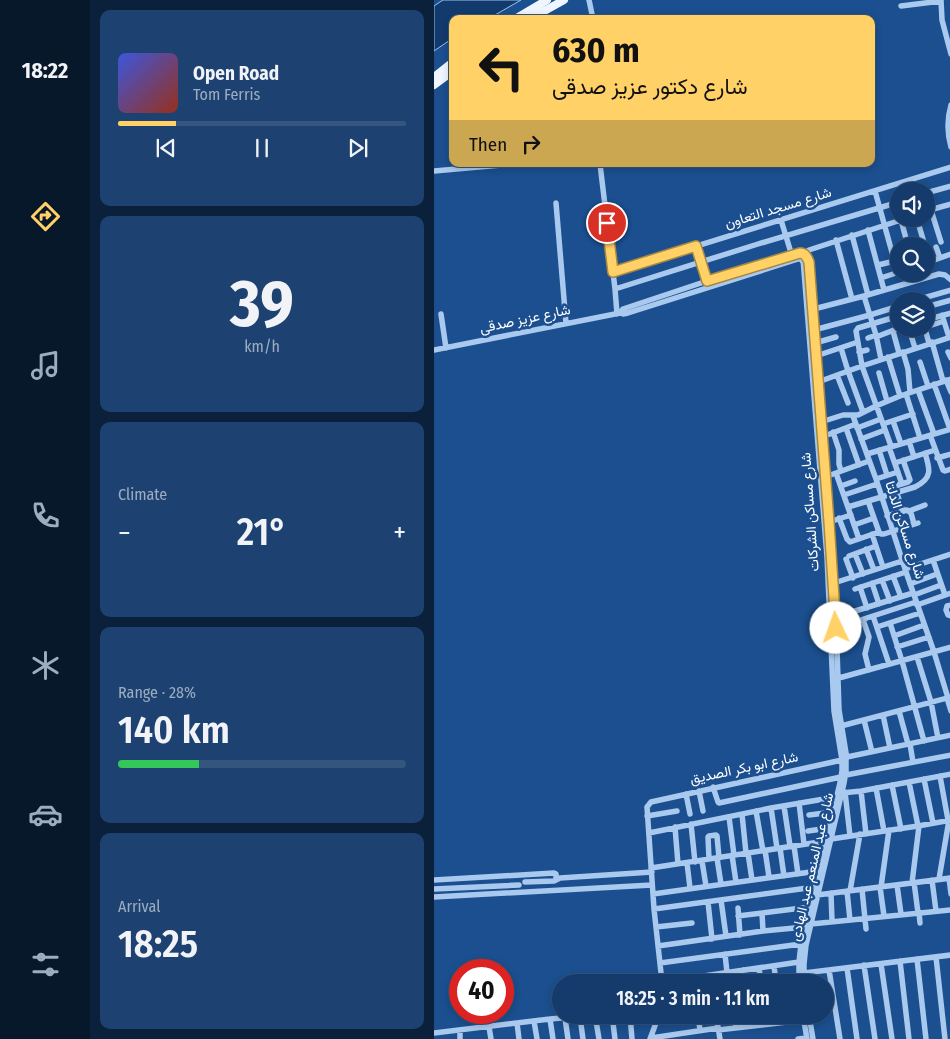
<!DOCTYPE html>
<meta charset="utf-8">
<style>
:root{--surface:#143b6b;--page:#1d4271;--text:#f1f3f6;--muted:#9dadc1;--line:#33557e;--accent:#ffd166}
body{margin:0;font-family:"Fira Sans Condensed",Vazirmatn,sans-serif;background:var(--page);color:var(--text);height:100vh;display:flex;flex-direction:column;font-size:19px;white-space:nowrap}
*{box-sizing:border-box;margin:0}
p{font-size:16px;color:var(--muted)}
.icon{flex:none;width:28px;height:28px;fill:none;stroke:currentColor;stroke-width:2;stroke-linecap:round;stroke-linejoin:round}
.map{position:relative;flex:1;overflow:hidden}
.drawer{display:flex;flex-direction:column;gap:10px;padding:10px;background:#0b203b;width:344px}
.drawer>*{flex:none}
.banner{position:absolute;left:15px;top:15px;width:426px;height:152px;border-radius:10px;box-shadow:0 2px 8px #0003,0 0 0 1px var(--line);background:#ffd166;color:#111;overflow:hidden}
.fabs{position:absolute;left:456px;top:182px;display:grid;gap:10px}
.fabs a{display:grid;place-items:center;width:45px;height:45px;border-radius:50%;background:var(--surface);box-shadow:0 2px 8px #0003,0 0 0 1px var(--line);font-size:25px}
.speed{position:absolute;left:15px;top:959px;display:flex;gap:10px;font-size:25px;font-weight:700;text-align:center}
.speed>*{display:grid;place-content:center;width:65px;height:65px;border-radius:50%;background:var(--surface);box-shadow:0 2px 8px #0003,0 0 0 1px var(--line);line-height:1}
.speed .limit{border:8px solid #d22;background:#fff;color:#111}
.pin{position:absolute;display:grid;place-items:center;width:42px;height:42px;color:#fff;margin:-21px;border:2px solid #fff;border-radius:50%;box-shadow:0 1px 5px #0007}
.me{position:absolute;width:55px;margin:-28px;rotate:357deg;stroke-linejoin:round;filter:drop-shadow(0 0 4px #0008)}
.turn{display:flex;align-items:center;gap:18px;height:105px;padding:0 20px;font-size:22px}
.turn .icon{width:65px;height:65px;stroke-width:2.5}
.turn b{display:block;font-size:35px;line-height:42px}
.then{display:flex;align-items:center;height:48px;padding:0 20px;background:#0003;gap:10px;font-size:19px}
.big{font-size:38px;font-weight:600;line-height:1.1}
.drawer .card{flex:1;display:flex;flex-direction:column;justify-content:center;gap:8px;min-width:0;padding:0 18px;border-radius:10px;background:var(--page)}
.drawer .dial{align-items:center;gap:0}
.dial b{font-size:65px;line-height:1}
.song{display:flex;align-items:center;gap:15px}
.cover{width:60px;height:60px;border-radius:8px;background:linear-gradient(135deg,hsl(230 70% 55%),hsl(10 70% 35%))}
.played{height:5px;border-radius:2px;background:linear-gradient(90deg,var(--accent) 20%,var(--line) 20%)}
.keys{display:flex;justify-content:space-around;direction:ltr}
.heat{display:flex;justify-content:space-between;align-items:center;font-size:28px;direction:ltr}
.charge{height:8px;border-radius:4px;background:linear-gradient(90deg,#34c759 28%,var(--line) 0)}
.trip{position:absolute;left:118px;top:974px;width:282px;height:50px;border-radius:25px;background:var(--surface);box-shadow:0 2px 8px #0003,0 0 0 1px var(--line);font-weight:600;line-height:50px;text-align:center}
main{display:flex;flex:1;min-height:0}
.tabs{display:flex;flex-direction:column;width:90px;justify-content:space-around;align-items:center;background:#08182b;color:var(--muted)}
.tabs .icon{width:35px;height:35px}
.tabs .current{color:var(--accent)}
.tabs b{font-size:22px;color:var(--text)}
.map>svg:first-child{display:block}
.water{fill:#123a6d;stroke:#9cc4f0}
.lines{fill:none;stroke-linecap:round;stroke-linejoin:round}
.minor{stroke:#a9c9ee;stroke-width:5.5}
.major{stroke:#f0f6ff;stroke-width:8}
.route-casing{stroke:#a68842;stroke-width:12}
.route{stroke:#ffd166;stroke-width:9}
.labels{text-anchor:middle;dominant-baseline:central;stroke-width:5;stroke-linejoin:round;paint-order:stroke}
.street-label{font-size:14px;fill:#fff;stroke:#1b4f8f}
</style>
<main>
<nav class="tabs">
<b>18:22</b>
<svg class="icon current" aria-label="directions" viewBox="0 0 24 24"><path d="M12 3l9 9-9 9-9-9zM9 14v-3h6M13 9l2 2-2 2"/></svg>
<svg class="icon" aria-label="music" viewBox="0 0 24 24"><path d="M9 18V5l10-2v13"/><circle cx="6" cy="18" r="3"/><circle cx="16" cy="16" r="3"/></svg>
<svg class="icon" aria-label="phone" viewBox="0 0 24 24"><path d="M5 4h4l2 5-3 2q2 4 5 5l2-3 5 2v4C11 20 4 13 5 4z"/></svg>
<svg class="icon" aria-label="climate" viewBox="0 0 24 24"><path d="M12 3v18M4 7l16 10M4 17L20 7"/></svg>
<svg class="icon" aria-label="car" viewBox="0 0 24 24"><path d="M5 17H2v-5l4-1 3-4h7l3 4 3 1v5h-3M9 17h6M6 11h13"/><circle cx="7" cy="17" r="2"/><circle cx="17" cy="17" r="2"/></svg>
<svg class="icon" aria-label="filters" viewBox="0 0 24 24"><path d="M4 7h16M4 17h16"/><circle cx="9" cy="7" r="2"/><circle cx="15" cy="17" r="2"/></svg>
</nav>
<section class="drawer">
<div class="card">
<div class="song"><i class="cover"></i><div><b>Open Road</b><p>Tom Ferris</p></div></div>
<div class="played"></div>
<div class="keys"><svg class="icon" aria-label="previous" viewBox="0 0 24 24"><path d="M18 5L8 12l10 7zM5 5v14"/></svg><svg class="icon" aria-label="pause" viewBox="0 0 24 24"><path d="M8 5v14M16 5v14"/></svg><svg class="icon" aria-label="next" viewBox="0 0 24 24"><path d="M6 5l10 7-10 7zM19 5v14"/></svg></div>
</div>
<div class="card dial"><b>39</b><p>km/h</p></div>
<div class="card"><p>Climate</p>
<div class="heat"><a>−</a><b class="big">21°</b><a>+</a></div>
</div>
<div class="card"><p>Range · 28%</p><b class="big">140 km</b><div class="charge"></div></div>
<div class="card"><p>Arrival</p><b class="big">18:25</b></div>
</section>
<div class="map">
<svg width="517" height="1039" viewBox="0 0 517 1039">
<rect width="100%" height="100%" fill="#1b4f8f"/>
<path class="water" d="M9,0H87L54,19H19V38L0,51V6Z"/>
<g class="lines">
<path class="minor" d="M155,0L159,19
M507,0L508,20L517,54
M467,6L507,1
M517,105C513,119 513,133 517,147
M166,164L181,289L183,314
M0,171L79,164
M441,191L459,256
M492,193L517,186
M122,203L132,323
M497,210L507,242
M492,211L517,204
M483,219L491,246
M347,220L358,256
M467,220L474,246
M434,230L450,290
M418,235L434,295
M402,240L418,299
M262,246L273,281
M502,247L506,258
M492,252L496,261
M492,263L517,254
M444,265L465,260
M179,272L517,167
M447,278L465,272
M181,289L324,244L465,202
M430,296L442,335L447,359
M479,301L517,290
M492,307L517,300
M376,310L430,296L505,274L511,275L517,280
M186,313L189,309L273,281L366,253C371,253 373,257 375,262L402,617L405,710L412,753V771L410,783L372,945L370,964V982
M7,314L12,348
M508,315L515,337
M492,320L517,313
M492,327L510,321
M475,329L481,348
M491,329L495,343
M380,330L436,315L465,306
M459,331L465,353
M442,337L465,328
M434,338L442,335
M498,342L509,381
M381,343L402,337
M407,348L414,371L429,412
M0,350L186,313L189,314L194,313L364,259H367L369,262
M425,352L433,350
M469,352L474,369L476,392
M514,352L517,358
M382,356L424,342
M454,357L466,396
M486,362L494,386
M445,373L453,401
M403,375L414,403
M512,380L517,392
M384,382L428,366L517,337
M500,384L516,429
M484,390L500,434
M472,394L486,438
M419,416L442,479L472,572L500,652L514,698
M459,421L467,444
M387,422L409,415H424L442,406L466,396L517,379
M449,424L479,414
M412,428L425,465
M423,428L447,419
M399,432L405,450V464L407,471
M496,435L509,470L511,471L517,469
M388,437L422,424
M427,439L451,430
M475,441L480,457
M457,446L428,366L422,331L424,328L465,316
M455,447L468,484
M445,450L453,475
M433,454L517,429
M503,458L517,454
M461,463L501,450
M402,473L425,539
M391,477L435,461
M442,479L464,472
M459,482L469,511
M407,486L421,481
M461,486L474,482L476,480L469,460
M410,495L443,484
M434,501L445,532
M414,507L481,487C499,478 496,469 491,453
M475,511L491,505
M453,516L473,510L477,513L480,524
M405,518L413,539L416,542L445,532
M395,522L417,515
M420,525L440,518
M445,532L447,534H450L484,523
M438,534L449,567
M432,549L440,570
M421,554L429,574
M415,556L442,546
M412,559L419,578
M499,560L511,595
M471,569L517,554
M459,576L467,597
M448,580L456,601
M400,583L468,561
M438,583L445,604
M476,584L503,574
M426,587L433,608
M421,589L472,572
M480,595L507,585
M483,605L517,593
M517,605L513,606L512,610L514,615L517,616
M439,616L455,664
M402,617L479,593
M429,620L435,637L431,654L435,670
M456,623L468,661L490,741
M443,627L486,613
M402,628L482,602
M460,636L490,625
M463,647L495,637
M483,657L497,702L504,738
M405,678L517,647
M513,698L517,711
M465,711L474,744
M449,715L456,748
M430,720L438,752
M407,726L517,697
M476,744L479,762
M413,757L517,735
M412,775L517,755
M506,776L514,820
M490,779L499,823
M475,782L484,826
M458,785L467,829
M279,787L284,802L285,803L407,777
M442,788L450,831
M265,791L269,811
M427,791L432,834
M411,792L416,836
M408,793L427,791L517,774
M252,794L256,814
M365,803L370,844
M350,806L356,846
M337,808L343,848
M322,811L329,851
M308,814L312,853
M375,815L399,812
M213,816L243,811
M295,817L300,855
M257,824L261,862
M241,827L244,864
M374,831L395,828
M215,833L337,808L402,797
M397,839L484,826L517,820
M360,846L364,874
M346,848L350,876
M331,850L335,877
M314,853L318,880
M298,855L302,882
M283,858L287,884
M275,859L274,837L275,836L282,835L283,836L285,858
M268,861L272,886
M253,863L256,888
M217,868L392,841
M515,878L517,894
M505,879L515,820
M0,880L120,873L122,874V880
M498,880L502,911
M91,882L120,881L126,878L218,872
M480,882L484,913
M478,883L485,826
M463,885L467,914
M446,887L450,916
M447,887L455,830
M0,889L85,885
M428,889L432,929
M413,891L416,920
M416,891L426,834
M397,893L398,921
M219,894L384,871
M383,895L517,878
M0,897L218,885
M287,900L292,936
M274,902L278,939
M304,908L306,935
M220,909L381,887
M485,912L486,923
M328,913L329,931
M304,916L376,907
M377,924L517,910
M222,927L258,923
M224,946L329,931L371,927
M291,954L294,982
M502,957L511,1039
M483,959L492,1039
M466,961L475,1039
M226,963L367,944
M447,964L458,1039
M430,965L441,1039
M340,966L342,982
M325,968L327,982
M413,968L423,1039
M309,970L311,982
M395,970L406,1039
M370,973L517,955
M228,982L220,909L213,807L217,802L408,760
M229,982L365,962
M365,982V962L367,944L406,783L408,771V760L400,711L393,557L369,259L372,253L375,250L470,219
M161,1015L165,1039
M178,1015L181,1039
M196,1015L198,1039
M264,1015L266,1030
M282,1015L286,1039
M300,1015L302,1028
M317,1015L318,1026
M331,1015L332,1024
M369,1015L373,1039
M375,1015L379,1039
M146,1017L149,1039
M131,1018L134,1039
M116,1019L119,1039
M100,1021L103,1039
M83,1023L85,1039
M55,1027L57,1039
M26,1030V1039
M284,1030L370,1020
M0,1033L116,1019L162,1015
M217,1038L284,1028
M216,1039L225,1015
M364,1039L373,1038"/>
<path class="major" d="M81,19L113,0
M96,19L130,0
M0,77L19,62
M0,85L19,71"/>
</g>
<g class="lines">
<defs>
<path id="route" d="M173,223L179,272L262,246L273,281L366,253C371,253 373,257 375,262L395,522L402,628"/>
</defs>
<use href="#route" class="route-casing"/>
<use href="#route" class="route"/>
</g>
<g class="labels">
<g class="street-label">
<text transform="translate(344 208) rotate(-17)">شارع مسجد التعاون</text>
<text transform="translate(91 319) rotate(-12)">شارع عزيز صدقى</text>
<text transform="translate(376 512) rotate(-94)">شارع مساكن الشركات</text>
<text transform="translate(471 530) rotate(72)">شارع مساكن الدلتا</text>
<text transform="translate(310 768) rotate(-12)">شارع ابو بكر الصديق</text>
<text transform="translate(378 867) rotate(-77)">شارع عبد المنعم عبد الهادى</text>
</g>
</g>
</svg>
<div class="fabs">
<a><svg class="icon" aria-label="sound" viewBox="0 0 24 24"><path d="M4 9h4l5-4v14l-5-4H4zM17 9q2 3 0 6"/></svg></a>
<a><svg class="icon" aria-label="search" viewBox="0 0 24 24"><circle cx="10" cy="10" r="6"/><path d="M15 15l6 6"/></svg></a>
<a><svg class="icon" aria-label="layers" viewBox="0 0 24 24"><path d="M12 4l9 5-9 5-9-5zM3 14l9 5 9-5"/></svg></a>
</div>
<div class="speed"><div class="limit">40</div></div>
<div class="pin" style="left:173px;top:223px;background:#d93025"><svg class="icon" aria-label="arrive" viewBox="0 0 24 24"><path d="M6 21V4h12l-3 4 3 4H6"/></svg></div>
<svg class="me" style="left:402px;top:628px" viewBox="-20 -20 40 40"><circle r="19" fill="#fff"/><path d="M0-13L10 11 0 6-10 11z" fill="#ffd166"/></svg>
<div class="trip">18:25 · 3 min · 1.1 km</div>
<div class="banner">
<div class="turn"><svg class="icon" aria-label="left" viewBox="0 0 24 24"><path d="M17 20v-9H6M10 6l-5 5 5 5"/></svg><div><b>630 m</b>شارع دكتور عزيز صدقى</div></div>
<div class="then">Then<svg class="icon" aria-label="right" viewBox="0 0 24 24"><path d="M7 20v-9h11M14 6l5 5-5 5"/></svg></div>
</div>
</div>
</main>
